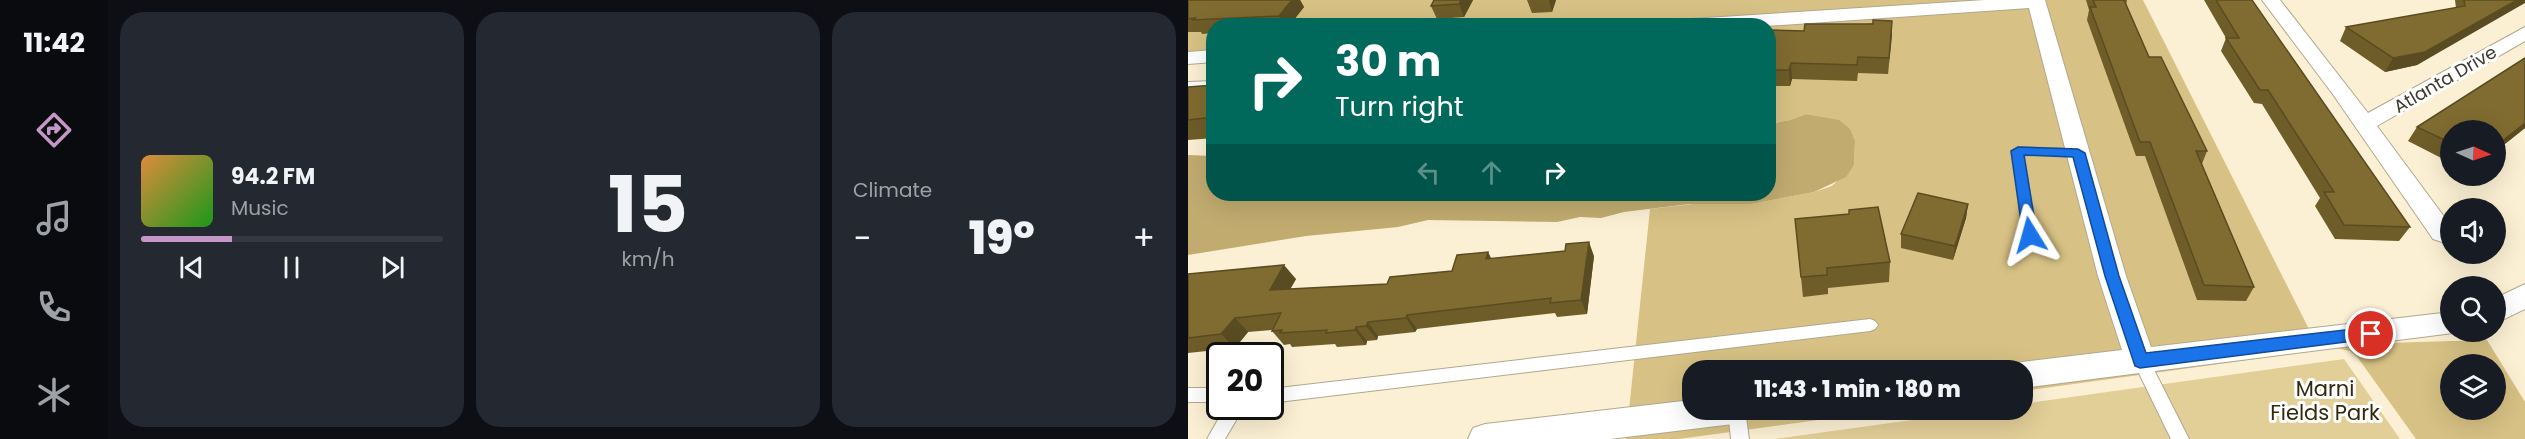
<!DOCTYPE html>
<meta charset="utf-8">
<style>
:root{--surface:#171b24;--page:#242831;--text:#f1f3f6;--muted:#9ea1a6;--line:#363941;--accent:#c497c7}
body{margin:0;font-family:Poppins,sans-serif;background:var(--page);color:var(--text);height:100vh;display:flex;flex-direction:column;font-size:22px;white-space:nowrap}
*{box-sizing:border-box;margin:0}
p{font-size:20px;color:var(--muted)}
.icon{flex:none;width:33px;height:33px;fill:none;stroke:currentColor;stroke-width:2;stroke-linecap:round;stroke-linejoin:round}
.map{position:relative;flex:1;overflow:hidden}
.details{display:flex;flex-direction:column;gap:12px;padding:12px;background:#0d0f14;width:1080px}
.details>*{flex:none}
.top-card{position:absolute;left:18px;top:18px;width:570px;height:183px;border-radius:24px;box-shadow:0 6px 24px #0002;background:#00695c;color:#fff;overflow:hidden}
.needle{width:39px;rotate:93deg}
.buttons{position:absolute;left:1252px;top:120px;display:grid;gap:12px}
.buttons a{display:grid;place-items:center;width:66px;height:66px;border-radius:50%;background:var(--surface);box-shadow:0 6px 24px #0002;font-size:30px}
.speed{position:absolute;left:18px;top:342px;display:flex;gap:12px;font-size:30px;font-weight:700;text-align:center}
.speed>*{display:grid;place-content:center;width:78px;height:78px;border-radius:50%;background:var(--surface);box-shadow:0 6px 24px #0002;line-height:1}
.speed .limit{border:3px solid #111;border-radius:9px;background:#fff;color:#111}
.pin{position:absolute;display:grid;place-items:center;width:51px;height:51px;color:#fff;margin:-26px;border:3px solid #fff;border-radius:50%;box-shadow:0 2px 6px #0007}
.me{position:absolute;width:66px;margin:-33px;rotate:352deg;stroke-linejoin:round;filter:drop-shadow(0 0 4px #0008)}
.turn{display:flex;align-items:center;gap:21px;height:126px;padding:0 30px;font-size:27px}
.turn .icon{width:78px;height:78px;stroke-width:2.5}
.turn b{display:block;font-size:42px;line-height:51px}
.lanes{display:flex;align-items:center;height:57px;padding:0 30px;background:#0003;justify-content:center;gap:30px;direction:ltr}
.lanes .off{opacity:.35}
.big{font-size:45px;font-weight:800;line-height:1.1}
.details .tile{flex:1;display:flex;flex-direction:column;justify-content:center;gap:9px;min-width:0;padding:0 21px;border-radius:24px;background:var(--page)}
.details .dial{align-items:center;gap:0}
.dial b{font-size:78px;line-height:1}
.song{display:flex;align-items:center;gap:18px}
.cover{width:72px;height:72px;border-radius:9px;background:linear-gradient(135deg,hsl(30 70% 55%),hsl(120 70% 35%))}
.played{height:6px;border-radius:3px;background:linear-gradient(90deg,var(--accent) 30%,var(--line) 30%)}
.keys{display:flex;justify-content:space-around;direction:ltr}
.heat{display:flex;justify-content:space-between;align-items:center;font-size:33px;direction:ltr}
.details .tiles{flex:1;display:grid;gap:12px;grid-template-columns:repeat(3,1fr)}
.trip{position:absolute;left:494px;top:360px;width:351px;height:60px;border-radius:24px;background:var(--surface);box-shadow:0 6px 24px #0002;font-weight:800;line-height:60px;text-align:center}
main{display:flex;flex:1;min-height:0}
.menu{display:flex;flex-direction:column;width:108px;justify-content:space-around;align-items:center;background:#090b0e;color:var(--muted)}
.menu .icon{width:42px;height:42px}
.menu .on{color:var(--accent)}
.menu b{font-size:27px;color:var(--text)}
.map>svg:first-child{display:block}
.green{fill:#e2ce97}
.forest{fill:#d7c184;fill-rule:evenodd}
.water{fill:#c1ab6f}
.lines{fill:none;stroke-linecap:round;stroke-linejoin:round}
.service-casing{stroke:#b2a88d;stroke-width:2}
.minor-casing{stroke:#b2a88d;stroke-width:2}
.service{fill:#fff;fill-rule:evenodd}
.minor{fill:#fff;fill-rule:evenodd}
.wall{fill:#6e5d29}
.shaded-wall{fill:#5a4c22}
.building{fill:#806c30;stroke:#5a4c22;stroke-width:1.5}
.route{fill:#1a73e8;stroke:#114b97;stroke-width:1.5}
.labels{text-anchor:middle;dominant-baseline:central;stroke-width:6;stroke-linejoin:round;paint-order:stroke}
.street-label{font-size:18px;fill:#3e3a2e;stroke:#fefefe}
.near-park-label{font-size:21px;fill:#332a0d;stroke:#fefefe}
</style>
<main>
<nav class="menu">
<b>11:42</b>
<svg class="icon on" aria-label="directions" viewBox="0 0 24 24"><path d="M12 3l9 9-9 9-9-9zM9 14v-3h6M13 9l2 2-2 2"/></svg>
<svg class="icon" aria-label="music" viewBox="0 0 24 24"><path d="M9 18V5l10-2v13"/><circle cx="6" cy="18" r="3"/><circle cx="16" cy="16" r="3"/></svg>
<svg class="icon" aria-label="phone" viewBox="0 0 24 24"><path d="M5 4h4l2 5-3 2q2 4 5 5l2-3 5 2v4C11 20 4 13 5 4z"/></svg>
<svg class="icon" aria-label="climate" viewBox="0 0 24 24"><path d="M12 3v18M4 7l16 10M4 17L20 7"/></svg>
</nav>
<section class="details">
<div class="tiles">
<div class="tile">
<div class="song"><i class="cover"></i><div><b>94.2 FM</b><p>Music</p></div></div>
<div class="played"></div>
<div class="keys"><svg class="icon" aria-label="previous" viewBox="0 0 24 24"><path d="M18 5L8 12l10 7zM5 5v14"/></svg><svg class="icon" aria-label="pause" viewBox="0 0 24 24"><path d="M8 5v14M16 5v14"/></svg><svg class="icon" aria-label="next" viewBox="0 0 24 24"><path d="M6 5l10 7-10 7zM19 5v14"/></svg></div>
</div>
<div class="tile dial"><b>15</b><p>km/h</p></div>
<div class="tile"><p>Climate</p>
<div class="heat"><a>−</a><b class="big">19°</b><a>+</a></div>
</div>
</div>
</section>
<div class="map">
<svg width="1337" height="439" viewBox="0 0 1337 439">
<rect width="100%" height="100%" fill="#fbf0d3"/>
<path class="green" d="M1156,359L1212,439H587L797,410H834V404Z"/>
<path class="forest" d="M0,0H955L1129,345L1299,340L1337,402V439H1228L1170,358L1162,351L1147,348L834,391V370H504V410H703L491,439H438L462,209L522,202L563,204L626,192L644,186L666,165L667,141L633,117L618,114L602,120L581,124L580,26H26L25,57L0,58ZM1263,364H1308V410H1263Z"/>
<path class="water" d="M618,114L651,120L662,129L667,141L666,165L658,177L626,192L563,204H501L436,212L413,218L392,217L369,222L240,220L210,227L118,236L0,255V155L25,156L26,194H580L581,124L602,120Z"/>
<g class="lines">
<defs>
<path id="service" d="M26,81V87L0,88V82Z
M829,147L890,149L896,153L890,157L836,155L849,235L842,240L835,235L823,151Z
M682,319L687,321L690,325L687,329L682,331L82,403V389Z
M953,354L959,356L1001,439H983L945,361L947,356Z
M0,388H32V402H0Z
M33,406H50L53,412L37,439H19L35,411Z
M540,410H557L561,439H543Z"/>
<path id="minor" d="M797,0H857L938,276L963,347L1263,312V332H1273L834,388V370H821L823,366L834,362L934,350L910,276L841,8L578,26H478L487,20Z
M1074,0H1092L1180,113L1337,27V41L1189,126L1263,226V240L1254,242L1245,239L1144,93Z
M26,50V62L0,64V52Z
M1337,284V309L1308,323V298Z
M504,400V410H561L556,420L545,424L422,439H280L285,428L297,424Z"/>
</defs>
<use href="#service" class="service-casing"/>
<use href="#minor" class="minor-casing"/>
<use href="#service" class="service"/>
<use href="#minor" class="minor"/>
</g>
<path class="wall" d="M0,0H112L116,7L101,26H26V33L14,34L13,32H0Z
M285,0L276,17L249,19L243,6Z
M339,0H368L364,12L344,13Z
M898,0H939L938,5L961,57L1019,151L1014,164L1066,287L1058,301L1009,300L957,156H948L899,20L901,10Z
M1016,0H1064L1222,227L1211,241L1147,239L1127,206L1132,198L1074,104L1066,103L1033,51L1038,38Z
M1267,0H1337L1229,65L1197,72L1152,41L1158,27L1268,8Z
M704,21L700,74L670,73L669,81L604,79L602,86H580V38L616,31Z
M1337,58V128L1308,151L1263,130V163L1220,141L1229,127Z
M26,85V138L0,140V87Z
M780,204L778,218L765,260L713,248V234Z
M661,210L702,262L701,282L640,288V294L615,297L607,219L661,214Z
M300,252L303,259L406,256L399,314L369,317L367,313L229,329L227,332L190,336L189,340L179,341L178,345L149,347L147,344L104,347L102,344L96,345L84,331V330L60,332L47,348L0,353V274L108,279L102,289L199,284L264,271Z"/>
<path class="shaded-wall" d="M104,0H112L116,7L101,26H97L91,16Z
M273,0H285L276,17L271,4Z
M361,0H368L364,12Z
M1329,0H1337V3L1229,65L1197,72L1205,58Z
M704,21V36L700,74L701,58Z
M603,63L604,79L602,86L601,70Z
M1337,123V128L1308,151V146Z
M780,204L778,218L765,260L767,246Z
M401,242L406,256L399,314L393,300Z
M300,252L307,266L298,259Z
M96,265L108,279L94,304L82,290Z
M219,315L229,329L227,332L218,318Z
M47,318L60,332L47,348L33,334Z
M180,322L190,336L189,340L178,326Z
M168,327L179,341L178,345L167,330Z"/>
<path class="building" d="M0,0H104L91,16L5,20L7,18L0,19Z
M246,0H273L271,4L243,6Z
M905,0H936L961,57H973L1019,151H1008L1066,287L1016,285L962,142H952L902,7H908Z
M1028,0H1064L1222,227L1156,225L1136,192H1146L1080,90H1072L1038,38H1051Z
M1276,0H1329L1237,52L1205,58L1158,27L1277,6Z
M685,20L704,21L701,58L670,57L669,65L603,63L601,70H580V38L583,30L616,31L617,24H685Z
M1337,58V123L1308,146V130H1263V143L1229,127Z
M26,85V117L0,120V87Z
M730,193L780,204L767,246L713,234Z
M690,207L702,262L639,268V275L613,277L607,219L661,214V210Z
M401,242L393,300L362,303L363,298L219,315L218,318L180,322L178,326L168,327L167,330L138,333L139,330L92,333L94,330L84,331L93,313L47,318L33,334L0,338V274L96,265L82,290L199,284L202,277L264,271L269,255L300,252L298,259L377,251L378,244Z"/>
<path class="route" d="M830,147L890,149L897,153L931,276L958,353L1183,327L1189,329L1191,334L1189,338L952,368L947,366L917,276L885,157L836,155L849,235L842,240L835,235L823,151Z"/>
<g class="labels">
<g class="street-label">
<text transform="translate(1257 79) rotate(-30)">Atlanta Drive</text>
</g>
<g class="near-park-label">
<text x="1137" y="388">Marni<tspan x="1137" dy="24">Fields Park</tspan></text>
</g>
</g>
</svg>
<div class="buttons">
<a><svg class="needle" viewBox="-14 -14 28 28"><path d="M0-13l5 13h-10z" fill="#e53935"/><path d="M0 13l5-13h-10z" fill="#9ea1a6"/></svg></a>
<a><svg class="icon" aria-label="sound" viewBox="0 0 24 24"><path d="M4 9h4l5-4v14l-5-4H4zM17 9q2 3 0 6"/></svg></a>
<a><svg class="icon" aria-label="search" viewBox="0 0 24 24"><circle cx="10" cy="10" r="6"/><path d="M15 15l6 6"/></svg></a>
<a><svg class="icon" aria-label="layers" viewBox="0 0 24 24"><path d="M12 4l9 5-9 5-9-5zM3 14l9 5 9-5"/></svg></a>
</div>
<div class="speed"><div class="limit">20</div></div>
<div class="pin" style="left:1183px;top:334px;background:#d93025"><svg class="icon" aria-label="arrive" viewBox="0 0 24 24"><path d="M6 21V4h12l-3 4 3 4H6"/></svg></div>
<svg class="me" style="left:842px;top:235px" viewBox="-20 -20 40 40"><path d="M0-17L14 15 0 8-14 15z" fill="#1a73e8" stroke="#fff" stroke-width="4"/></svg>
<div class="trip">11:43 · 1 min · 180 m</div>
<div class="top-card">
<div class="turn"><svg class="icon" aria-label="right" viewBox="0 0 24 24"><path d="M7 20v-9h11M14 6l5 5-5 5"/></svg><div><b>30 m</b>Turn right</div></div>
<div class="lanes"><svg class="icon off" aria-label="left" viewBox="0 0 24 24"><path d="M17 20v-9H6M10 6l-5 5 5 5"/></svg><svg class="icon off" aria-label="ahead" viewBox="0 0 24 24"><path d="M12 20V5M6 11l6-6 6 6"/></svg><svg class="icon" aria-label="right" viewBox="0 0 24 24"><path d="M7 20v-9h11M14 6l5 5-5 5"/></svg></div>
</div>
</div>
</main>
